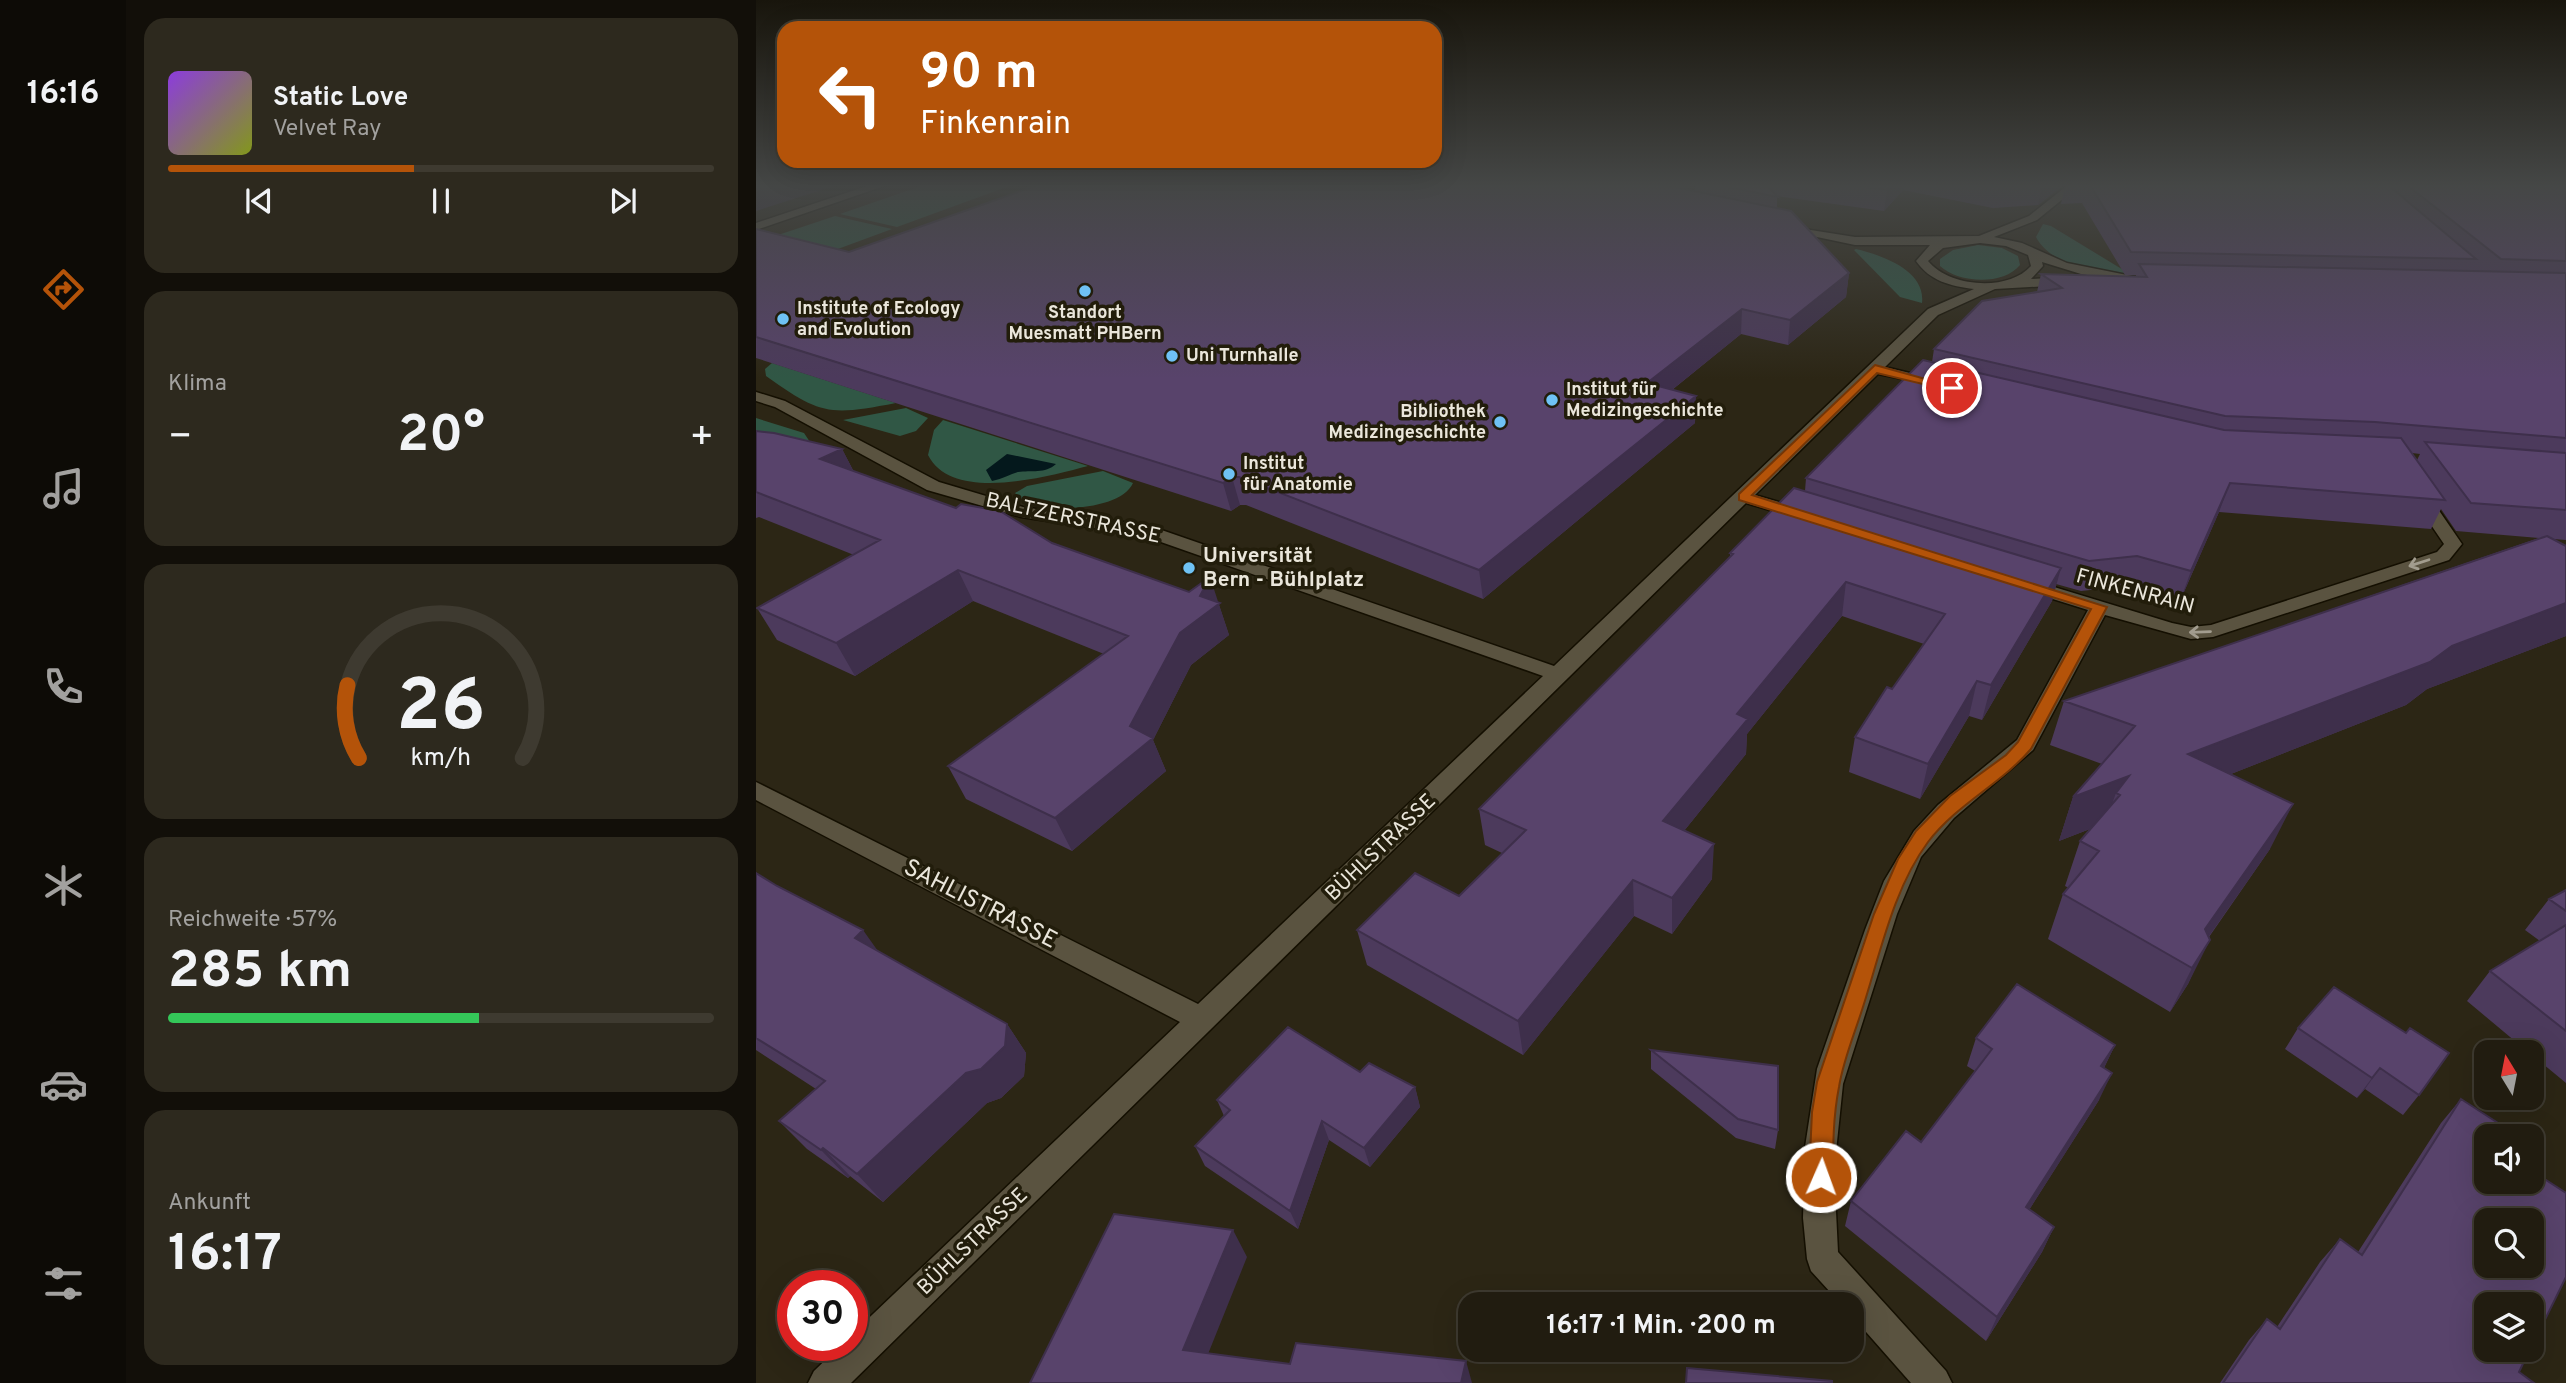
<!DOCTYPE html>
<html lang="de">
<meta charset="utf-8">
<style>
:root{--surface:#211c10;--page:#2d291e;--text:#f1f3f6;--muted:#a2a19f;--line:#3e3a30;--accent:#b45309}
body{margin:0;font-family:Overpass,sans-serif;background:var(--page);color:var(--text);height:100vh;display:flex;flex-direction:column;font-size:26px;white-space:nowrap}
*{box-sizing:border-box;margin:0}
p{font-size:23px;color:var(--muted)}
.icon{flex:none;width:38px;height:38px;fill:none;stroke:currentColor;stroke-width:2;stroke-linecap:round;stroke-linejoin:round}
.map{position:relative;flex:1;overflow:hidden}
.details{display:flex;flex-direction:column;gap:18px;padding:18px;background:#120f09;width:630px}
.details>*{flex:none}
.guide{position:absolute;left:21px;top:21px;width:665px;height:147px;border-radius:21px;box-shadow:0 7px 28px #0002,0 0 0 2px var(--line);background:#b45309;color:#fff;overflow:hidden}
.needle{width:46px;rotate:350deg}
.tools{position:absolute;left:1718px;top:1040px;display:grid;gap:14px}
.tools a{display:grid;place-items:center;width:70px;height:70px;border-radius:14px;background:var(--surface);box-shadow:0 7px 28px #0002,0 0 0 2px var(--line);font-size:35px}
.speed{position:absolute;left:21px;top:1270px;display:flex;gap:14px;font-size:35px;font-weight:700;text-align:center}
.speed>*{display:grid;place-content:center;width:91px;height:91px;border-radius:50%;background:var(--surface);box-shadow:0 7px 28px #0002,0 0 0 2px var(--line);line-height:1}
.speed .limit{border:10px solid #d22;background:#fff;color:#111}
.pin{position:absolute;display:grid;place-items:center;width:60px;height:60px;color:#fff;margin:-30px;border:4px solid #fff;border-radius:50%;box-shadow:0 2px 7px #0007}
.me{position:absolute;width:77px;margin:-38px;rotate:2deg;stroke-linejoin:round;filter:drop-shadow(0 0 5px #0008)}
.turn{display:flex;align-items:center;gap:24px;height:147px;padding:0 28px;font-size:32px}
.turn .icon{width:91px;height:91px;stroke-width:2.5}
.turn b{display:block;font-size:49px;line-height:60px}
.big{font-size:52px;font-weight:700;line-height:1.1}
.details .card{flex:1;display:flex;flex-direction:column;justify-content:center;gap:10px;min-width:0;padding:0 24px;border-radius:21px;background:var(--page)}
.details .dial{align-items:center;gap:0}
.dial svg{height:182px;overflow:visible;fill:none;stroke:var(--line);stroke-width:7;stroke-linecap:round;text-anchor:middle}
.dial text{fill:var(--text);stroke:none}
.song{display:flex;align-items:center;gap:21px}
.cover{width:84px;height:84px;border-radius:10px;background:linear-gradient(135deg,hsl(270 70% 55%),hsl(70 70% 35%))}
.played{height:7px;border-radius:4px;background:linear-gradient(90deg,var(--accent) 45%,var(--line) 45%)}
.keys{display:flex;justify-content:space-around;direction:ltr}
.heat{display:flex;justify-content:space-between;align-items:center;font-size:38px;direction:ltr}
.charge{height:10px;border-radius:5px;background:linear-gradient(90deg,#34c759 57%,var(--line) 0)}
.trip{position:absolute;left:702px;top:1292px;width:406px;height:70px;border-radius:21px;background:var(--surface);box-shadow:0 7px 28px #0002,0 0 0 2px var(--line);font-weight:700;line-height:70px;text-align:center}
main{display:flex;flex:1;min-height:0}
.menu{display:flex;flex-direction:column;width:126px;justify-content:space-around;align-items:center;background:#0d0b06;color:var(--muted)}
.menu .icon{width:49px;height:49px}
.menu .current{color:var(--accent)}
.menu b{font-size:32px;color:var(--text)}
.map>svg:first-child{display:block}
.green{fill:#305745}
.water{fill:#04181c}
.lines{fill:none;stroke-linecap:round;stroke-linejoin:round}
.minor-casing{stroke:#140f01;stroke-width:3}
.minor{fill:#5a5340;fill-rule:evenodd}
.wall{fill:#4c3a5c;fill-rule:evenodd}
.shaded-wall{fill:#3e2f4b}
.building{fill:#58436b;stroke:#3e2f4b;stroke-width:2;fill-rule:evenodd}
.oneway{stroke:#a29c8e}
.route{fill:#b45309;stroke:#753606;stroke-width:2}
.poi-dot{fill:#6fc2f4;stroke:#221d0b;stroke-width:2.5}
.labels{text-anchor:middle;dominant-baseline:central;stroke-width:7;stroke-linejoin:round;paint-order:stroke}
.far-poi-label{font-size:18px;font-weight:bold;fill:#eae6db;stroke:#221d0b;text-anchor:start}
.street-label{font-size:21px;fill:#eae6db;stroke:#221d0b}
.poi-label{font-size:21px;font-weight:bold;fill:#eae6db;stroke:#221d0b;text-anchor:start}
.near-street-label{font-size:24px;fill:#eae6db;stroke:#221d0b}
</style>
<main>
<nav class="menu">
<b>16:16</b>
<svg class="icon current" aria-label="directions" viewBox="0 0 24 24"><path d="M12 3l9 9-9 9-9-9zM9 14v-3h6M13 9l2 2-2 2"/></svg>
<svg class="icon" aria-label="music" viewBox="0 0 24 24"><path d="M9 18V5l10-2v13"/><circle cx="6" cy="18" r="3"/><circle cx="16" cy="16" r="3"/></svg>
<svg class="icon" aria-label="phone" viewBox="0 0 24 24"><path d="M5 4h4l2 5-3 2q2 4 5 5l2-3 5 2v4C11 20 4 13 5 4z"/></svg>
<svg class="icon" aria-label="climate" viewBox="0 0 24 24"><path d="M12 3v18M4 7l16 10M4 17L20 7"/></svg>
<svg class="icon" aria-label="car" viewBox="0 0 24 24"><path d="M5 17H2v-5l4-1 3-4h7l3 4 3 1v5h-3M9 17h6M6 11h13"/><circle cx="7" cy="17" r="2"/><circle cx="17" cy="17" r="2"/></svg>
<svg class="icon" aria-label="filters" viewBox="0 0 24 24"><path d="M4 7h16M4 17h16"/><circle cx="9" cy="7" r="2"/><circle cx="15" cy="17" r="2"/></svg>
</nav>
<section class="details">
<div class="card">
<div class="song"><i class="cover"></i><div><b>Static Love</b><p>Velvet Ray</p></div></div>
<div class="played"></div>
<div class="keys"><svg class="icon" aria-label="previous" viewBox="0 0 24 24"><path d="M18 5L8 12l10 7zM5 5v14"/></svg><svg class="icon" aria-label="pause" viewBox="0 0 24 24"><path d="M8 5v14M16 5v14"/></svg><svg class="icon" aria-label="next" viewBox="0 0 24 24"><path d="M6 5l10 7-10 7zM19 5v14"/></svg></div>
</div>
<div class="card"><p>Klima</p>
<div class="heat"><a>−</a><b class="big">20°</b><a>+</a></div>
</div>
<div class="card dial"><svg viewBox="0 0 100 80">
<path d="M14 69A42 42 0 1 1 86 69"/>
<path d="M14 69A42 42 0 0 1 9 37" stroke="#b45309"/>
<text x="50" y="56" font-size="32" font-weight="700">26</text>
<text x="50" y="72" font-size="11">km/h</text>
</svg></div>
<div class="card"><p>Reichweite · 57%</p><b class="big">285 km</b><div class="charge"></div></div>
<div class="card"><p>Ankunft</p><b class="big">16:17</b></div>
</section>
<div class="map">
<svg width="1810" height="1383" viewBox="0 0 1810 1383">
<rect width="100%" height="100%" fill="#2c2615"/>
<path class="green" d="M168,185H256L141,227L84,214Z
M79,216L136,229L71,253L13,238Z
M1287,224L1295,226L1369,271L1368,274C1340,270 1295,266 1280,237Z
M1222,245L1246,248L1262,256L1264,265C1247,286 1202,283 1184,266V259L1197,250Z
M1100,249C1125,255 1170,270 1166,303L1144,297L1098,250Z
M16,363L140,403C73,416 65,415 10,376L9,369Z
M150,408L172,418L160,431L144,436L87,420Z
M0,418L48,433L54,442L0,455Z
M187,420L332,466C290,477 196,503 172,455L178,430Z
M347,471L377,483C364,513 277,515 259,493L271,486Z"/>
<path class="water" d="M251,454L300,464C289,474 275,470 262,472C254,474 247,479 236,481L230,470Z"/>
<g class="lines">
<defs>
<path id="minor" d="M114,185H131L0,230V223Z
M1312,185H1324L1281,220L1238,237L1266,243L1311,263L1386,278V284L1325,274L1286,262L1287,266L1275,279L1311,277L1317,281L1311,285L1239,289L1182,315L1129,367L1183,380V386L1122,374L999,495L1050,510L1053,514L1050,518L1044,519L990,503L95,1383H52L58,1371L84,1346H96V1334L424,1022L0,800V782L442,1004L787,676L385,535L265,517L171,490L19,407L0,401V392L29,401L183,482L267,507L394,526L798,666L1172,309L1218,289C1194,286 1174,281 1160,261L1174,245H1099L1023,229V225L1099,237L1223,236L1273,216ZM1224,243L1250,246L1272,255L1275,266C1252,292 1193,287 1172,261L1187,248Z
M1665,492L1671,493L1706,544L1693,560L1457,637L1435,639L1349,615L1277,750L1198,818L1165,857L1141,914L1087,1084L1078,1171L1082,1252L1190,1371L1196,1383H1155L1096,1316V1304H1085L1055,1271L1051,1259L1047,1218L1049,1147L1061,1069L1109,930L1128,881L1158,831L1182,805L1261,740L1332,610L1265,589L1263,585L1272,579L1416,623L1435,627L1455,625L1681,552L1688,544L1656,497Z"/>
</defs>
<use href="#minor" class="minor-casing"/>
<use href="#minor" class="minor"/>
</g>
<path class="wall" d="M282,185H933L930,190L939,191V185H1307L1282,205L1237,208L1147,190L1128,211L1021,196V208L1093,273L1090,297L1032,345L985,334L916,390L939,423L727,599L490,505H484L475,511L0,358V229L93,252Z
M1309,185H1810V540L1797,539L1810,546V636L1671,689L1650,705L1475,774L1514,849L1453,937L1432,984L1414,1012L1292,939L1307,894L1313,888L1309,886L1324,841L1334,829L1303,841L1317,797L1346,764L1294,745L1308,701L1783,538L1700,531L1685,509L1675,529L1463,512L1424,601L1372,586L1325,591L1300,584L1296,601L1226,720L1213,716L1164,799L1093,772L1099,737L1136,689L1168,644L1086,616L991,734L990,754L928,831L956,879L916,934L878,916L767,1055L611,965L601,930L703,896L746,853L729,845L723,809L974,557V553L1049,491L1050,478L1176,362L1178,349L1281,292L1285,274L1380,276V275H1369L1326,203L1305,204ZM1656,453L1664,454L1661,460Z
M0,431L86,449L98,472L462,602L473,635L435,665L397,740L410,771L316,851L210,799L192,766L348,654L217,601L99,676L21,640L1,608L98,555L3,517L0,518Z
M0,873L121,951L251,1024L270,1053L268,1076L245,1098L231,1103L127,1202L94,1176L92,1178L51,1149L23,1121L60,1089L0,1050Z
M1810,890V1083L1776,1055V1052H1772L1711,1001L1734,971L1784,941L1769,930L1793,899Z
M1578,987L1663,1095L1647,1115L1609,1089L1601,1098L1529,1049L1542,1028Z
M1220,1038L1359,1045L1348,1068L1343,1100L1273,1210L1298,1227L1286,1252L1230,1341L1089,1226L1095,1201L1165,1142L1219,1071L1211,1066Z
M895,1050L1022,1130L1019,1149L980,1138L895,1069Z
M604,1072L659,1087L664,1107L614,1167L573,1140L542,1229L449,1166L439,1146L468,1116L461,1100Z
M1705,1099L1763,1372L1778,1383H1464L1493,1340L1511,1319L1521,1327L1564,1262L1584,1239L1602,1252L1685,1123Z"/>
<path class="shaded-wall" d="M1,185H81L0,211Z
M923,185H933L923,199Z
M1135,185H1148L1147,190L1128,211L1131,190Z
M1286,185H1307L1282,205Z
M1093,273L1090,297L1032,345L1034,320Z
M986,309L985,334L892,409L891,383Z
M940,396L939,423L727,599L723,570Z
M86,449L101,478L64,459Z
M476,477L484,505L475,511L467,483Z
M1474,483L1463,512L1424,601L1435,571Z
M1305,568L1296,601L1226,720L1235,685Z
M202,570L217,601L99,676L80,643Z
M454,577L473,635L435,665L397,740L410,771L316,851L299,818L374,726Z
M1090,582L1086,616L991,734L990,754L907,857V821L981,714Z
M1810,603V636L1671,689L1650,705L1414,798L1432,754L1696,646Z
M1221,681L1213,716L1164,799L1172,764Z
M1373,776L1360,793L1349,823L1303,841L1317,797Z
M1537,804L1514,849L1432,966L1449,929Z
M958,844L956,879L916,934V898Z
M877,880L878,916L767,1055L762,1021Z
M107,930L129,961L99,938Z
M1454,940L1432,984L1414,1012L1436,968Z
M251,1024L270,1053L268,1076L245,1098L231,1103L127,1202L101,1174Z
M1359,1045L1346,1072L1345,1066Z
M1624,1068L1609,1089L1601,1098L1616,1078Z
M1356,1073L1343,1100L1259,1232L1270,1207Z
M659,1087L664,1107L614,1167L608,1148Z
M566,1121L573,1140L542,1229L534,1211Z
M67,1148L94,1176L92,1178L65,1150Z
M1298,1227L1286,1252L1230,1341L1241,1317Z
M477,1230L491,1257L444,1374L427,1350Z
M710,1361L716,1383H705Z"/>
<path class="building" d="M282,185H909L1035,211L1093,273L1034,320L986,309L891,383L940,396L723,570L483,477H476L467,483L0,337V229L93,252Z
M962,185H1011L1022,197Z
M1096,185H1135L1131,190Z
M1233,185H1265L1241,187Z
M1334,185H1632L1720,259L1375,252Z
M1651,185H1810V261L1745,259Z
M1383,264L1810,273V438L1619,422L1469,416L1178,349L1226,301L1306,288L1285,274L1391,277Z
M1167,360L1468,430L1645,438L1689,500L1474,483L1435,571L1381,556L1333,561L1050,478Z
M0,431L18,433L86,449L64,459L200,508L205,504L244,511L296,543L433,592L454,577L444,596L464,603L424,633L374,726L397,738L299,818L192,766L372,636L202,570L80,643L1,608L124,540L0,492Z
M1669,442L1810,453V510L1715,503Z
M1038,488L1305,568L1235,685L1221,681L1172,764L1099,737L1131,687L1136,689L1189,614L1090,582L981,714L992,719L907,821L958,844L916,898L877,880L762,1021L601,930L659,873L703,896L770,830L723,809L977,554L974,553Z
M1791,536L1810,546V603L1696,646L1674,662L1432,754L1537,804L1449,929L1454,940L1436,968L1307,894L1343,851L1324,841L1364,795L1360,793L1373,776L1317,797L1379,726L1308,701Z
M0,873L21,886L107,930L99,938L251,1024L249,1046L225,1069L210,1073L101,1174L67,1148L65,1150L23,1121L69,1081L0,1038Z
M1810,890V911L1793,899Z
M1810,925V1031L1734,971Z
M1261,984L1359,1045L1345,1066L1356,1073L1270,1207L1298,1227L1241,1317L1095,1201L1150,1131L1165,1142L1236,1049L1220,1038Z
M1578,987L1650,1033L1654,1028L1693,1053L1663,1095L1624,1068L1616,1078L1542,1028Z
M532,1027L604,1072L613,1063L659,1087L608,1148L566,1121L534,1211L439,1146L474,1110L461,1100Z
M895,1050L1022,1066V1130L982,1119Z
M1705,1099L1762,1136H1731V1181H1776V1171L1810,1193V1277L1776,1346V1304H1731V1349H1774L1763,1372L1778,1383H1467L1511,1319L1524,1329L1584,1239L1606,1255ZM1731,1220H1776V1265H1731Z
M1776,1145L1785,1151L1776,1166Z
M358,1214L477,1230L427,1350L534,1364L540,1343L710,1361L705,1383H274Z
M931,1368L1076,1381V1383H930Z"/>
<defs><path id="oneway-shaft" d="M-6 0H5M1.5-3L5.5 0L1.5 3" fill="none" stroke-width="1.6" stroke-linecap="round" stroke-linejoin="round" transform="scale(1.75)"/></defs>
<g class="oneway">
<use href="#oneway-shaft" transform="translate(1663 563) rotate(162)"/>
<use href="#oneway-shaft" transform="translate(1444 632) rotate(178)"/>
</g>
<linearGradient id="sky" x2="0" y2="1"><stop stop-color="#18150c"/><stop offset="0.49" stop-color="#454746"/><stop offset="1" stop-color="#454746" stop-opacity="0"/></linearGradient>
<rect width="1810" height="379" fill="url(#sky)"/>
<path class="route" d="M1119,365L1202,388L1196,391L1121,373L996,495L1351,607L1275,749C1245,784 1201,804 1172,842C1137,889 1124,955 1106,1010C1098,1035 1087,1061 1083,1087C1077,1117 1077,1147 1077,1177L1073,1185L1065,1188L1057,1185L1053,1177L1056,1112L1061,1082L1118,914L1142,859L1160,831L1194,796L1250,755L1262,742L1335,609L983,500V494Z"/>
<g class="poi-dot">
<circle cx="329" cy="291" r="7"/>
<circle cx="27" cy="319" r="7"/>
<circle cx="416" cy="356" r="7"/>
<circle cx="796" cy="400" r="7"/>
<circle cx="744" cy="422" r="7"/>
<circle cx="473" cy="474" r="7"/>
<circle cx="433" cy="568" r="7"/>
</g>
<g class="labels">
<g class="far-poi-label">
<text x="41" y="309">Institute of Ecology<tspan x="41" dy="21">and Evolution</tspan></text>
<text x="329" y="313" text-anchor="middle">Standort<tspan x="329" dy="21">Muesmatt PHBern</tspan></text>
<text x="430" y="356">Uni Turnhalle</text>
<text x="810" y="390">Institut für<tspan x="810" dy="21">Medizingeschichte</tspan></text>
<text x="730" y="412" text-anchor="end">Bibliothek<tspan x="730" dy="21">Medizingeschichte</tspan></text>
<text x="487" y="464">Institut<tspan x="487" dy="21">für Anatomie</tspan></text>
</g>
<g class="street-label">
<text transform="translate(317 519) rotate(12)">BALTZERSTRASSE</text>
<text transform="translate(1379 592) rotate(15)">FINKENRAIN</text>
<text transform="translate(625 848) rotate(-44)">BÜHLSTRASSE</text>
<text transform="translate(217 1242) rotate(-44)">BÜHLSTRASSE</text>
</g>
<g class="poi-label">
<text x="447" y="556">Universität<tspan x="447" dy="24">Bern - Bühlplatz</tspan></text>
</g>
<g class="near-street-label">
<text transform="translate(224 905) rotate(27)">SAHLISTRASSE</text>
</g>
</g>
</svg>
<div class="tools">
<a><svg class="needle" viewBox="-14 -14 28 28"><path d="M0-13l5 13h-10z" fill="#e53935"/><path d="M0 13l5-13h-10z" fill="#a2a19f"/></svg></a>
<a><svg class="icon" aria-label="sound" viewBox="0 0 24 24"><path d="M4 9h4l5-4v14l-5-4H4zM17 9q2 3 0 6"/></svg></a>
<a><svg class="icon" aria-label="search" viewBox="0 0 24 24"><circle cx="10" cy="10" r="6"/><path d="M15 15l6 6"/></svg></a>
<a><svg class="icon" aria-label="layers" viewBox="0 0 24 24"><path d="M12 4l9 5-9 5-9-5zM3 14l9 5 9-5"/></svg></a>
</div>
<div class="speed"><div class="limit">30</div></div>
<div class="pin" style="left:1196px;top:388px;background:#d93025"><svg class="icon" aria-label="arrive" viewBox="0 0 24 24"><path d="M6 21V4h12l-3 4 3 4H6"/></svg></div>
<svg class="me" style="left:1065px;top:1177px" viewBox="-20 -20 40 40"><circle r="17" fill="#b45309" stroke="#fff" stroke-width="3"/><path d="M0-11L8 9 0 5-8 9z" fill="#fff"/></svg>
<div class="trip">16:17 · 1 Min. · 200 m</div>
<div class="guide">
<div class="turn"><svg class="icon" aria-label="left" viewBox="0 0 24 24"><path d="M17 20v-9H6M10 6l-5 5 5 5"/></svg><div><b>90 m</b>Finkenrain</div></div>
</div>
</div>
</main>
